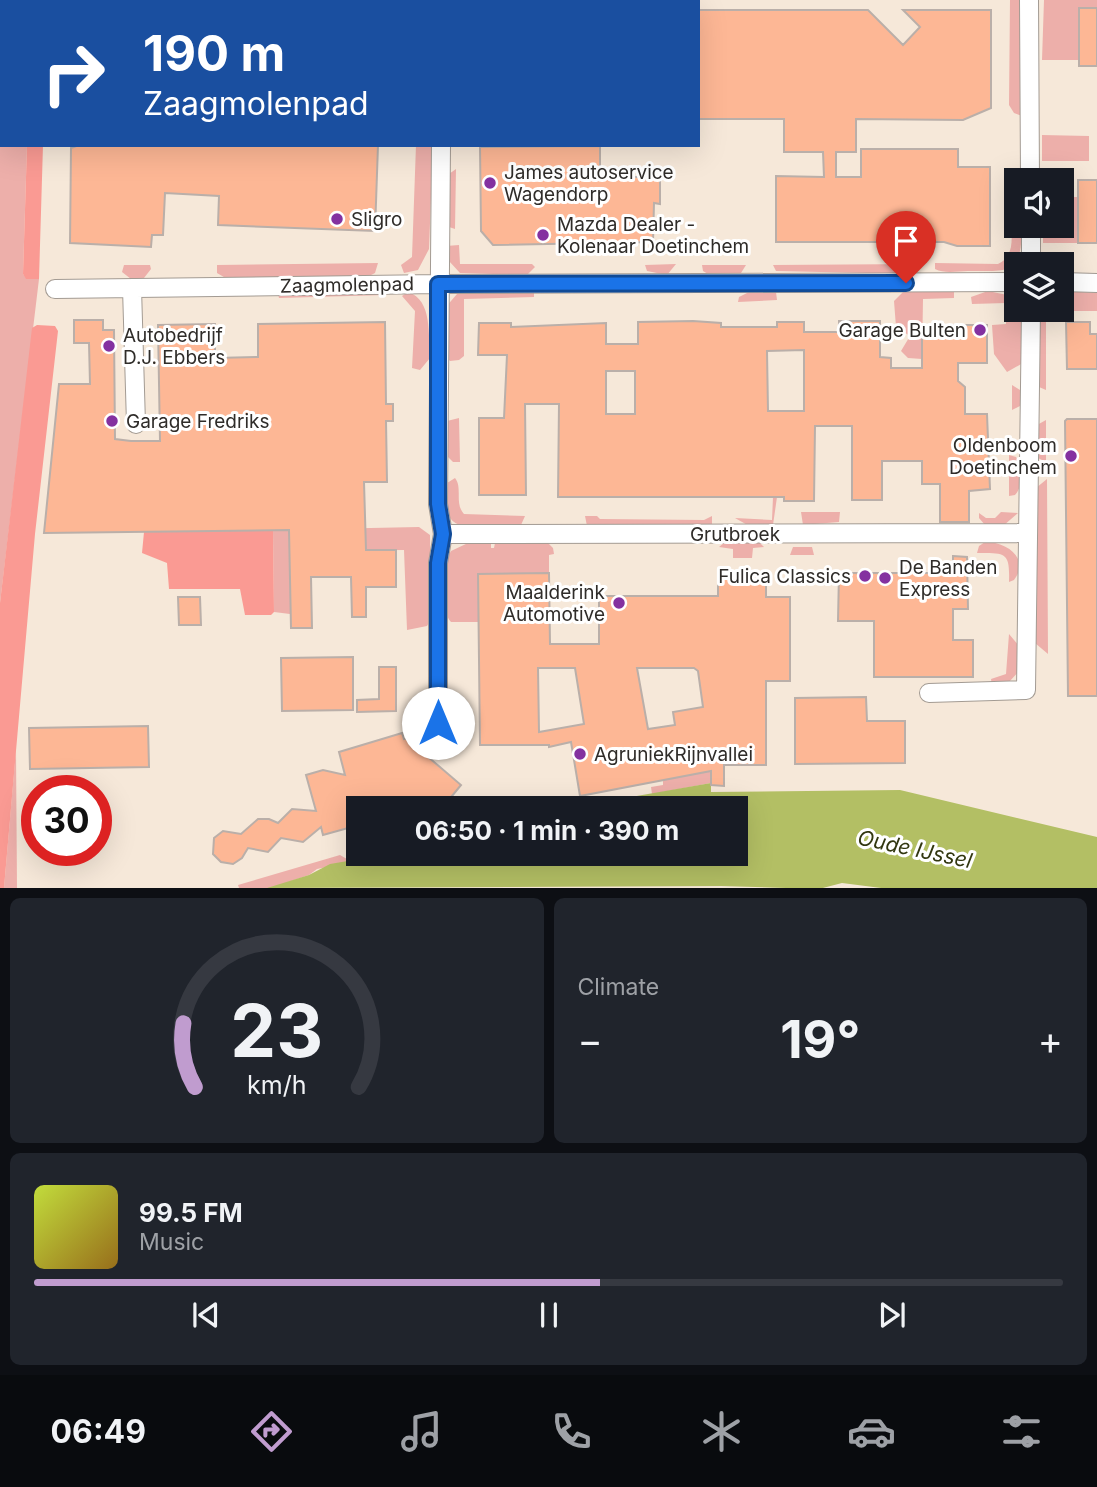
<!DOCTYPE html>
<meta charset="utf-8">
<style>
:root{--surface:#171b24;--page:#20242c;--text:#f1f3f6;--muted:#9ea1a6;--line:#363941;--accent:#c09ccf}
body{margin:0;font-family:Inter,sans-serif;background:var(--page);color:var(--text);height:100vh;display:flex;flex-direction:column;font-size:26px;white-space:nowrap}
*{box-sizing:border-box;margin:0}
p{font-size:23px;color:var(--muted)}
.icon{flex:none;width:38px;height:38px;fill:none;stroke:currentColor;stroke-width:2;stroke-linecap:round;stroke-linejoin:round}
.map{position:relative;height:888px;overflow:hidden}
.drawer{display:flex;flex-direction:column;gap:10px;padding:10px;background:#0d0f14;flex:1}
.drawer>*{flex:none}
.guide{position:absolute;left:0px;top:0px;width:700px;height:147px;box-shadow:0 7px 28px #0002;background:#1a4fa0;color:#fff;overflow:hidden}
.controls{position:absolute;left:1004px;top:168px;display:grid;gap:14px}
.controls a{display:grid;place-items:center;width:70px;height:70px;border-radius:0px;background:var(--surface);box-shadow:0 7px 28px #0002;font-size:35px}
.speed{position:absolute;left:21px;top:775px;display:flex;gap:14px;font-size:35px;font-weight:700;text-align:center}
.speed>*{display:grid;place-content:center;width:91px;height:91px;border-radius:50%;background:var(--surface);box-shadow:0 7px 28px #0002;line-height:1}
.speed .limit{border:10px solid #d22;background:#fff;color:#111}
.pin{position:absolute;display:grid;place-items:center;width:60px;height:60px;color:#fff;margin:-72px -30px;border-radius:50% 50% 50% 0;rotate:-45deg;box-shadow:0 0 7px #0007}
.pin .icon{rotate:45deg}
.me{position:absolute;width:77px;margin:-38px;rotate:0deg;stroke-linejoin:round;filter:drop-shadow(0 0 5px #0008)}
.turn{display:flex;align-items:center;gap:24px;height:147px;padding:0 28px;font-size:32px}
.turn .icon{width:91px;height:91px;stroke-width:2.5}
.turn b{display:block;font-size:49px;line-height:60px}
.big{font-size:52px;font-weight:700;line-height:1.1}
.drawer .tile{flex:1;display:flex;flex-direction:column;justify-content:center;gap:10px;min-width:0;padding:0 24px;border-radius:10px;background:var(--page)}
.drawer .dial{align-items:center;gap:0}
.dial svg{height:182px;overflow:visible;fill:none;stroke:var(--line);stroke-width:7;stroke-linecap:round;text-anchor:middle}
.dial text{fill:var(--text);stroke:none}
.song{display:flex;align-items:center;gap:21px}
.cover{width:84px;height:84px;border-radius:10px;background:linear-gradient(135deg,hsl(70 70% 55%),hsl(40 70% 35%))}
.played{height:7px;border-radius:4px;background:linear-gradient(90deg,var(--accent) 55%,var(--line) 55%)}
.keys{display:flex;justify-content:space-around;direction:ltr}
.heat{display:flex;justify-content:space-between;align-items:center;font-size:38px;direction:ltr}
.drawer .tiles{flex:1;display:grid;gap:10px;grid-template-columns:1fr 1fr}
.tile:last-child{grid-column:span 2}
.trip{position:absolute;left:346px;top:796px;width:402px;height:70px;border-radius:0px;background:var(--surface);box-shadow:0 7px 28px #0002;font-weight:700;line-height:70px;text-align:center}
.tab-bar{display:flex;height:112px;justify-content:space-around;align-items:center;background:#090b0e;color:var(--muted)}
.tab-bar .icon{width:49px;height:49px}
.tab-bar .current{color:var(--accent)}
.tab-bar b{font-size:32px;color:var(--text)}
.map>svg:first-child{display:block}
.built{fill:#f6e8d9;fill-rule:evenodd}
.green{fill:#edafaa}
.forest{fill:#fa9a93}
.water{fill:#b3bf64}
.building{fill:#fdb795;stroke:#baafa9;stroke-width:2;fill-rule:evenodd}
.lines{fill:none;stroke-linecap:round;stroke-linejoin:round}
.minor-casing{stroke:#a39b93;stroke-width:20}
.minor{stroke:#fff;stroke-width:18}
.route-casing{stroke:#114b97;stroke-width:18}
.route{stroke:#1a73e8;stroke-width:12}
.poi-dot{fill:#8431a0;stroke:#fff;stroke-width:2.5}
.labels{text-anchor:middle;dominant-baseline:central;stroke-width:6;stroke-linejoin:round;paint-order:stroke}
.poi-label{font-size:19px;fill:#2f2c29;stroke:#fff;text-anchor:start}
.street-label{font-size:19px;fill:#2f2c29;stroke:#fff}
.water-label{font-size:21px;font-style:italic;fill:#323710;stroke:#fff}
</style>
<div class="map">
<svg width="1097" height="889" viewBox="0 0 1097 889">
<rect width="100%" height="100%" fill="#fbf3ea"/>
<path class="built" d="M5,0H1097V888L0,889V97L2,145H698V2ZM1017,180H1062V226H1017ZM1017,264H1062V310H1017ZM37,791H96V850H37ZM359,808H737V854H359Z"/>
<path class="green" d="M0,0H32L2,2V145H27L23,274L27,279H39L0,603Z
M1010,0H1022V116L1014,113L1009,105Z
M1044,0H1097V8L1079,9V60H1042Z
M1042,135L1089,136V161H1042Z
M416,145H433L429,249L418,270L404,273L401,265L412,257Z
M1010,168L1020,172L1022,180H1017V201L1011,203Z
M456,169L455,229L446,226L449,174Z
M1042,172H1067L1066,197H1078V243H1043V226H1062V180H1042Z
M1010,214L1017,216V226H1022C1021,274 1013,271 968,271C958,271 945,274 935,269V263L998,264C1017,256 1011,232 1010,214Z
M459,245L460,264H532L535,267L527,275L460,273L449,261L446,246Z
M378,263L375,273L369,276L229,280L217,273V265Z
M676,264L667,275L647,271L645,265Z
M918,264L912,274L776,271L773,265Z
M124,265H150L151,269L144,278L131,279L122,272Z
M702,265H746L741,273L708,274L703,271Z
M385,291V295L279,298L278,294Z
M466,291L534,292V297L464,299V356L459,360L450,361L446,357L445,308L457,294Z
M988,291L1012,296L1022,317L1023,363L1007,372L994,354L992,325L1006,324V303L972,304L971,297Z
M1062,291L1097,293V311H1046V390L1039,387V310H1062Z
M408,292C433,300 428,336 430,358L420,370L412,368L415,311L402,296Z
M749,292H776L777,300L738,302L739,297Z
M903,292H954V298L923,299L922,359L908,358L901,351L910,336L896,327L894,301Z
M1012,385L1020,390V406L1012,410Z
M459,418L460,462H453L445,454L447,421Z
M1046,420V462L1038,458L1037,425Z
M1009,455L1016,457C1023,467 1023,487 1015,495L1009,496Z
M455,478C463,488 454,503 464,514L525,516L521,525C503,526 462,535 450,518C445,510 446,494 444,485Z
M1047,479L1048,654L1035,643L1036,488Z
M773,497H777L773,525L751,527L735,518L772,520Z
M801,512H840L839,522L803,525Z
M1001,512L1018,513L1003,526L985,525L979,518V513L986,518H995Z
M585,516H597L600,519L704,520L712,516V524L587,526Z
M419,527L430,535L431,619L427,626L407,630L404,550L290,551V614L274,612L273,530Z
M725,542H759L764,547L753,548L752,558H733V549L719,547Z
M985,542C1005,541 1031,558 1014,580L1009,582C1010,552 1006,553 977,553L979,546Z
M468,543H491V548H494L495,543H548L553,548L554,554L549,555V573L478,574L479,622H451C440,611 442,564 451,551Z
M793,547H812L814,555H790Z
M1009,634L1019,646L1020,670L1009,682L992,686L991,679L1006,674Z
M697,708L711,765V783L652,794L651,787L663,785V780L707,772Z
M16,749L17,888H4Z
M340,855L352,862L317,869L309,875L271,888H239L238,885Z"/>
<path class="forest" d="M27,145H43L39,279H26L23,274Z
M37,325L55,326L58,331L35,534L4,888H0V603L32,328Z
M273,530L274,612L271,615H245L240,589H169L167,563L142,553L144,532Z"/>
<path class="water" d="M711,783V792L900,790L1097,837V888L889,889L842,883L819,889L721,886L267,888L309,875L330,864L389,854L395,861L415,854H737V808H568Z"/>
<path class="building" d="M1079,8H1097V66H1079Z
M698,10H868L903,45L920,27L903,10H991V108L963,120L856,119V152H836V177H861V149H958V167H990V246H957L944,242H776V176L824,177L823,152H784V119H698Z
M79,145H378L375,231L218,225L219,196L165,193L163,235H152L151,247L70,243L71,148Z
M600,146V177H660V204L654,203L653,242L493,245L481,231L480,147Z
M1078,180H1097V243H1078Z
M74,320H103V330H114L115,439L131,441H160L158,325L215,324V358L258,357V324L385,322L386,404H393V421H386L387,482H364L366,550H396V587H366V617H352L351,577H311L312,628H291L289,530L44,533L59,384H90L89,343H74Z
M693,321L721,323V327H777V322H804V332H839V321H880V357L891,358V368H922V325H987V363H958V381L965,387V414H987L990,489L969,491V522H940V484H922V461H882V500H852V426H815L814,501H784V497H558L559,404H525L526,495H479V418H504L507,355H478L479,323H511V327L606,323V344H638V322ZM804,350V411H768L767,351ZM606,371H635V414H606Z
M1066,322H1090V334H1097V369H1067Z
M1067,419H1097V696H1068L1065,421Z
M953,556L967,557L968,609H953V640H973V677H874V621H838L839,573H953Z
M549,573L550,644H599V596H718V573H766V597H790V681H766V765H724V786L711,785V771L580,796L571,742L549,747V745H480L478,574ZM538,668H575L584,724L539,732ZM637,668H694L698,671L703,707L673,712L675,725L648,729Z
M178,597H200L201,625H179Z
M353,657V710L282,711L281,658Z
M379,667H396V711L357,712V700L379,699Z
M866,697L867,721H905V763L795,764V698Z
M148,726L149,767L30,769L29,728Z
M402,733L404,739L413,737L427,756L461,785L447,802L449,808H359V825L323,835L321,827L303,842L281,838L268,852L248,848L242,858L233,864L221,862L213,854L214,838L223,831L241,834L258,819H269L278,823L292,809L316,811L306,775L323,770L345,775L339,752Z"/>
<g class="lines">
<defs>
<path id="minor" d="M1029,0L1030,180
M445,2V0
M1031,226V264
M1062,282L1097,283
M132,288L136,424
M55,289L438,284L1017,282
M443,534L1028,533
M929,693L1026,690L1031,310
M438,723V563L443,534L438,504L441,145"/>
</defs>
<use href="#minor" class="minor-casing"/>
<use href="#minor" class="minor"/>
</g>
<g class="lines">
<defs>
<path id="route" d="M438,723V563L443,534L438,504V284L906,283"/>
</defs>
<use href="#route" class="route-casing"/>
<use href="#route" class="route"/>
</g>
<g class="poi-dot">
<circle cx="490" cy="183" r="7"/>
<circle cx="337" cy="219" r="7"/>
<circle cx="543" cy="235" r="7"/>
<circle cx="980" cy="330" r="7"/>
<circle cx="109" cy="346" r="7"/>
<circle cx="112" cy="421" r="7"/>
<circle cx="1071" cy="456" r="7"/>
<circle cx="865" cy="576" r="7"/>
<circle cx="885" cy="578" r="7"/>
<circle cx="619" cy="603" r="7"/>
<circle cx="580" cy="754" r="7"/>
</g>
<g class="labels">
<g class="poi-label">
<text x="504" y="172">James autoservice<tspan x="504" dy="22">Wagendorp</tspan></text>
<text x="351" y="219">Sligro</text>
<text x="557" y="224">Mazda Dealer -<tspan x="557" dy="22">Kolenaar Doetinchem</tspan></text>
<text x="966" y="330" text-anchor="end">Garage Bulten</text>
<text x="123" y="335">Autobedrijf<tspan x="123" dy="22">D.J. Ebbers</tspan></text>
<text x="126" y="421">Garage Fredriks</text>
<text x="1057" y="445" text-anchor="end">Oldenboom<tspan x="1057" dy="22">Doetinchem</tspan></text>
<text x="899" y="567">De Banden<tspan x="899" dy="22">Express</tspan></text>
<text x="851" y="576" text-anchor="end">Fulica Classics</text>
<text x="605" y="592" text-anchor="end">Maalderink<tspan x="605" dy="22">Automotive</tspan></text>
<text x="594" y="754">AgruniekRijnvallei</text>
</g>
<g class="street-label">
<text transform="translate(347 285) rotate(-1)">Zaagmolenpad</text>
<text x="735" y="534">Grutbroek</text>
</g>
<g class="water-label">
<text transform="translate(915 849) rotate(12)">Oude IJssel</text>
</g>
</g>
</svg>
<div class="controls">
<a><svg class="icon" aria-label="sound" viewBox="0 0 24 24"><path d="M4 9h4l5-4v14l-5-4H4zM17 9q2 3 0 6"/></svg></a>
<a><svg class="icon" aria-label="layers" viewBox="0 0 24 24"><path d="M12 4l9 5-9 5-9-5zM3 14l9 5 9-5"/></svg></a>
</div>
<div class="speed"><div class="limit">30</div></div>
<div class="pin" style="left:906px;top:283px;background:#d93025"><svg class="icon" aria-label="arrive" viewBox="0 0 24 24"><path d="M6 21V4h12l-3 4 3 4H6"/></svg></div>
<svg class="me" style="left:438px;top:723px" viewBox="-20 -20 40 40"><circle r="19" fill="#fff"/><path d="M0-13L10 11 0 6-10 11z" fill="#1a73e8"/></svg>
<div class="trip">06:50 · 1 min · 390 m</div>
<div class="guide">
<div class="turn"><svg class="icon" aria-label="right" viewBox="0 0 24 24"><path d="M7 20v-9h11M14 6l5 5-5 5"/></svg><div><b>190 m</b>Zaagmolenpad</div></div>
</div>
</div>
<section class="drawer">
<div class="tiles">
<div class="tile dial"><svg viewBox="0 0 100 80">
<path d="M14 69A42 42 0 1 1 86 69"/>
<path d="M14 69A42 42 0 0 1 9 41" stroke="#c09ccf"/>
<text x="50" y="56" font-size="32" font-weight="700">23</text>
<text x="50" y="72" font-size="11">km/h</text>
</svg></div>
<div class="tile"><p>Climate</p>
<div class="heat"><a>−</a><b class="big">19°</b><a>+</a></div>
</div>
<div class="tile">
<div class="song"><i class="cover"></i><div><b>99.5 FM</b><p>Music</p></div></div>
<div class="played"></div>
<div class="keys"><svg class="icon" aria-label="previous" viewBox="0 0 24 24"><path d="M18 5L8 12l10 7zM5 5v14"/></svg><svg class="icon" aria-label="pause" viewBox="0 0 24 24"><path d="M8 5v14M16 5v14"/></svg><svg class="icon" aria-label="next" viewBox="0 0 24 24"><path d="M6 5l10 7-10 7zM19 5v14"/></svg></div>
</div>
</div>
</section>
<nav class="tab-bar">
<b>06:49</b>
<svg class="icon current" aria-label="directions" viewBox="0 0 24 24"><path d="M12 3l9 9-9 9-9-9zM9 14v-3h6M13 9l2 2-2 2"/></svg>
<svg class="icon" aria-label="music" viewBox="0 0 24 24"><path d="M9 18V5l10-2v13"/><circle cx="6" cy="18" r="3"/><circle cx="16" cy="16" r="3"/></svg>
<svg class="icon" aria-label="phone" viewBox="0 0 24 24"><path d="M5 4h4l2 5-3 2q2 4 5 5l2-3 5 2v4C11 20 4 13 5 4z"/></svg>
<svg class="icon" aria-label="climate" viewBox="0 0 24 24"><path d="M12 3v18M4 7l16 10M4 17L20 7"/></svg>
<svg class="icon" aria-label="car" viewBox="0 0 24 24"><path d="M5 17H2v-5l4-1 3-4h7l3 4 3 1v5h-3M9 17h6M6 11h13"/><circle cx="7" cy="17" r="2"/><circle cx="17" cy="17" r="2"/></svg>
<svg class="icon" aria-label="filters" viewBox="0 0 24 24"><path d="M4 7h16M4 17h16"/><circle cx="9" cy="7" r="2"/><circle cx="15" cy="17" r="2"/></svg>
</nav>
